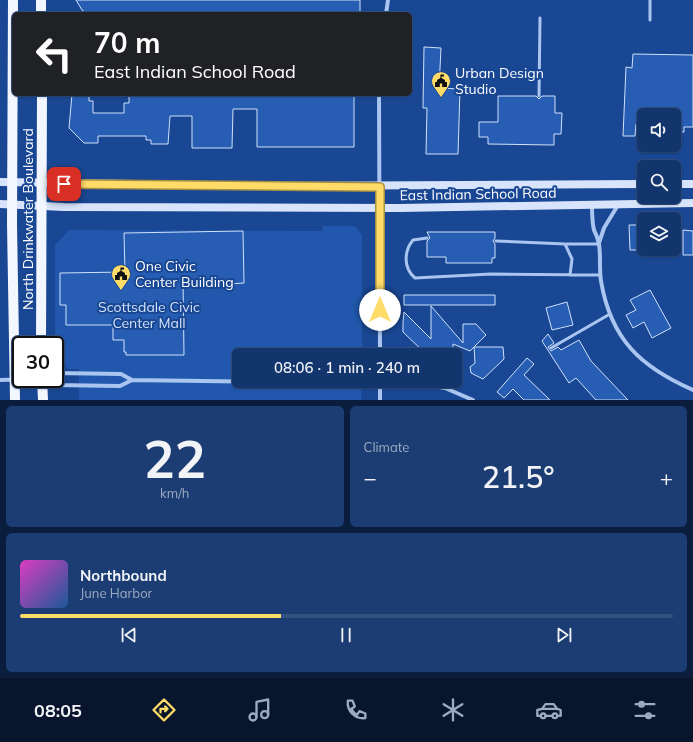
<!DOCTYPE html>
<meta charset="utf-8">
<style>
:root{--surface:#13356e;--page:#1c3d73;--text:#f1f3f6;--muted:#9dabc2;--line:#325081;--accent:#ffdc68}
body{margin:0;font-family:Mulish,sans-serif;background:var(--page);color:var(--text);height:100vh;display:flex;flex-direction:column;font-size:15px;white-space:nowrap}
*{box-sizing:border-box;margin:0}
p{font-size:13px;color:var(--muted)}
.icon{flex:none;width:22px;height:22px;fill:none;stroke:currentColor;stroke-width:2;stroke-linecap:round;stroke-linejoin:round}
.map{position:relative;height:400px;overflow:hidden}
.details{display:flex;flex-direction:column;gap:6px;padding:6px;background:#0a1d3c;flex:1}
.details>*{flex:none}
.banner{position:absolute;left:12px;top:12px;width:400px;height:84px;border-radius:6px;box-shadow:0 1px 3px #0004,0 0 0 1px var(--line);background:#202124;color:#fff;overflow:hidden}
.buttons{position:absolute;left:637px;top:108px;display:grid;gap:8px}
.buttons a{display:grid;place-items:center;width:44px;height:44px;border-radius:6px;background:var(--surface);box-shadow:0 1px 3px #0004,0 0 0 1px var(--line);font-size:20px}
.speed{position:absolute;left:12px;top:336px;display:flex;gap:8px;font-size:20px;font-weight:700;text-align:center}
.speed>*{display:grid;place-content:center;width:52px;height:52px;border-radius:50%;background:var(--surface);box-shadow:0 1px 3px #0004,0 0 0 1px var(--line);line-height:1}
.speed .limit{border:2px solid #111;border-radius:6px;background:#fff;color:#111}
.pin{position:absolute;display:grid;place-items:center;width:34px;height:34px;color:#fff;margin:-17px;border-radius:8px;box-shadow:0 2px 6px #0006}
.me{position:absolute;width:44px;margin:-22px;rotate:0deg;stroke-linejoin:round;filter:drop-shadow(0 0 3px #0008)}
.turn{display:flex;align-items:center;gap:14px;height:84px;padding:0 16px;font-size:18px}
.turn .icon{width:52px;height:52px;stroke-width:2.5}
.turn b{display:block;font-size:28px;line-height:34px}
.big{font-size:30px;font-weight:600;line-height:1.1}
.details .tile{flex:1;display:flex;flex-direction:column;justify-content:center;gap:6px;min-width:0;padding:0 14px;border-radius:6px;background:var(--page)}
.details .dial{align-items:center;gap:0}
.dial b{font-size:52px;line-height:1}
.song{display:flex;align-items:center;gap:12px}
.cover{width:48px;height:48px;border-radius:6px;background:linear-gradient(135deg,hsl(310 70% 55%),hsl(210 70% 35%))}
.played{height:4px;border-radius:2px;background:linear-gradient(90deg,var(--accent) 40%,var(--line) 40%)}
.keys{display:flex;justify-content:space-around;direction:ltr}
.heat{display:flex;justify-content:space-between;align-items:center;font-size:22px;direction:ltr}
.details .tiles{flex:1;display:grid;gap:6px;grid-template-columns:1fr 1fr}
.tile:last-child{grid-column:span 2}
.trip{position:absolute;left:232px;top:348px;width:230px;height:40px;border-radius:6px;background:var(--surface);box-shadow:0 1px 3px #0004,0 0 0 1px var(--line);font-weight:600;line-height:40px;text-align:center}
.tab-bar{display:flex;height:64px;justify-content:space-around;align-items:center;background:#08152c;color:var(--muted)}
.tab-bar .icon{width:28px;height:28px}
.tab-bar .current{color:var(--accent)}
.tab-bar b{font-size:18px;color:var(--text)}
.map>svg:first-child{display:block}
.green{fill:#2158ad}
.building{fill:#275db2;stroke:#d0e1fb}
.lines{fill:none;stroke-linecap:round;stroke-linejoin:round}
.service{stroke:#a9c5f0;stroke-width:3}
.minor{stroke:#a9c5f0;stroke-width:4}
.secondary{stroke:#d7e4fb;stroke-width:8}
.primary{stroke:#f2f6ff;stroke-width:10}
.route-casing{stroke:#a68f44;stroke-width:10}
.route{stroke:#ffdc68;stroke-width:7}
.labels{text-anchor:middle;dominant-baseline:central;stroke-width:4;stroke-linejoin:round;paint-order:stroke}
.poi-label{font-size:14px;fill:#fff;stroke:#194793;text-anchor:start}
.street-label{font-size:14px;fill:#fff;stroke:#194793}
.park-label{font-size:14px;fill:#d0e1fb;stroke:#194793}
</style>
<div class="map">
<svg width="693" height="400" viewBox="0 0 693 400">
<rect width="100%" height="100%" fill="#194793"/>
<path class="green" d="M323,226H355L362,235V355H239V381H362L361,400H79V369H68L55,355V245L69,230L323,231Z"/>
<path class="building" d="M76,0H360V14H88L82,10Z
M424,47L441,48L439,88L460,89L458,154H426L427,108H423Z
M633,54L693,55V127H684V132L674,131V115H644V124H636L635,136H623L626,67L632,68Z
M72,94H89V101H93V113H124V103H129V94L354,95V147H257V109H233L232,148H192V116H170L168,144H151V140H146V136H98V143H84L69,128Z
M498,96H536L539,99L542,96H555V113H562L561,134H554V145L488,144V137H479V122H498Z
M629,225H644V250H630Z
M683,230L693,231V255H683Z
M243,231L244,283L215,285V282H183L184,355H126V352H124V340H113V325H66V305H60V273L125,272L124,233Z
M427,232H495V238L493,241L495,244V258H492V263H446V257H427V241L430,238Z
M650,290L671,328L652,338L644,322L633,328L626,315L636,310L630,300Z
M404,295H495V305H404Z
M567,302L573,325L552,330L546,308Z
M431,306L463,343V324H476L486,335L470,351L453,344V355H427L403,332V323L404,312L431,339Z
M548,334L554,343L548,347L551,351L558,347L561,350L579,340L591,361L628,400H596L576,378L569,383L542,341Z
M474,347H503L504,359L483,379L471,373L470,367L475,363Z
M527,358L534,364L524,375L550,400H524L513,389L504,398L497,392Z"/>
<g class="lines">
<path class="service" d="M650,20V0
M539,96L540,18
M427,238L413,240C404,251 403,268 415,278L491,274L600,275
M496,241L565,244L572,259L570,275
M565,244H599
M551,348L610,314"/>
<path class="minor" d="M386,14L388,0
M379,94L380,355
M592,205C592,213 592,222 594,230C596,234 598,239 599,244C601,256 599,269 601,281C611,340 641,367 693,390
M599,243L604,228L618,205
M55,373L121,374L132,380L420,384L445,388L473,400
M43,379L55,385L120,386L132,380
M0,380L39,379
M380,381V400"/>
<path class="secondary" d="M0,182L276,186L644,184
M674,184H693
M0,204L64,207L400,208L693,203"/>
<path class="primary" d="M13,0L12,224L15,400
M41,0V14
M41,345L42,94
M42,379L43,400"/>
</g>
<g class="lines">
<defs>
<path id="route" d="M64,184L380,187V310"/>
</defs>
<use href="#route" class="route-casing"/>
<use href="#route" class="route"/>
</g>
<defs>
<symbol id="civic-pin" viewBox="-11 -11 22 30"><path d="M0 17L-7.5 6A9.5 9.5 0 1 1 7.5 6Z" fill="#ffdc68" stroke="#194793"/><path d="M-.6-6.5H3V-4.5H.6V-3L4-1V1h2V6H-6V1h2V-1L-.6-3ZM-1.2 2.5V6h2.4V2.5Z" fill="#111"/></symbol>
</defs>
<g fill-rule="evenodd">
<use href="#civic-pin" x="430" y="70" width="22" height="30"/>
<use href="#civic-pin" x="110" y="263" width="22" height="30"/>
</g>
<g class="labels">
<g class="poi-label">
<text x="455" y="73">Urban Design<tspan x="455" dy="16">Studio</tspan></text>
<text x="135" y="266">One Civic<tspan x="135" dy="16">Center Building</tspan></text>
</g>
<g class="street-label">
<text transform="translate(478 194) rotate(-1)">East Indian School Road</text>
<text transform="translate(28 219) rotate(-90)">North Drinkwater Boulevard</text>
</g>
<g class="park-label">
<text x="149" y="307">Scottsdale Civic<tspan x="149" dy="16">Center Mall</tspan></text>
</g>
</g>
</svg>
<div class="buttons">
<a><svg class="icon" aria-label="sound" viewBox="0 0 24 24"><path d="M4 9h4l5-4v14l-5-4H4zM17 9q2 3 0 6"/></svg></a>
<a><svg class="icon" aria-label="search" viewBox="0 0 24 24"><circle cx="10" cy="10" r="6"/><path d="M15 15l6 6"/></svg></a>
<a><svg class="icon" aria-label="layers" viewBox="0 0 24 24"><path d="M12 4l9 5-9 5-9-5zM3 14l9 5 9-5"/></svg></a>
</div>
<div class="speed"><div class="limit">30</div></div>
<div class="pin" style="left:64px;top:184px;background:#d93025"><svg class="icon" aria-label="arrive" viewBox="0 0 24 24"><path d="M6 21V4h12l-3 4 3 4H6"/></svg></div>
<svg class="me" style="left:380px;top:310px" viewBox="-20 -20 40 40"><circle r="19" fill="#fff"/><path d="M0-13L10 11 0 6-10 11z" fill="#ffdc68"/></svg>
<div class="trip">08:06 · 1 min · 240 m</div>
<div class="banner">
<div class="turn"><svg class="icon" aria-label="left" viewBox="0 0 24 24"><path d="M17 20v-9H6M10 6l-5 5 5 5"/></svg><div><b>70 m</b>East Indian School Road</div></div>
</div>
</div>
<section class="details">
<div class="tiles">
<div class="tile dial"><b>22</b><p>km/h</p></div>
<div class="tile"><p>Climate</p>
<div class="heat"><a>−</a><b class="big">21.5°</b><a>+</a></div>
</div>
<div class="tile">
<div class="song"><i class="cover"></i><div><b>Northbound</b><p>June Harbor</p></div></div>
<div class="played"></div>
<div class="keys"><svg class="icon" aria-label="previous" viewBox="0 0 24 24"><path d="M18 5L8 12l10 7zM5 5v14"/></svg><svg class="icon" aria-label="pause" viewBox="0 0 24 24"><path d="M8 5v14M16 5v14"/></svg><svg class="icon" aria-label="next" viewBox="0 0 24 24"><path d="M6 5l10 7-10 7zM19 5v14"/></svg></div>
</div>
</div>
</section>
<nav class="tab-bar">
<b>08:05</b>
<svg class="icon current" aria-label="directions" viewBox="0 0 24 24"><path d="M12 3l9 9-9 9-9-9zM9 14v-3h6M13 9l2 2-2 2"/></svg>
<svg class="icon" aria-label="music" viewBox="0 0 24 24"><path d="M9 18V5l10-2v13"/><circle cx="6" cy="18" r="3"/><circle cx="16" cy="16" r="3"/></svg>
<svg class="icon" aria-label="phone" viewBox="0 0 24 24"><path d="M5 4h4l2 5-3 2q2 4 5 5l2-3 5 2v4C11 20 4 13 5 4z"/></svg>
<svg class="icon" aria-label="climate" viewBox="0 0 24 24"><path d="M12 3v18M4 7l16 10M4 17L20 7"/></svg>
<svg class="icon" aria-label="car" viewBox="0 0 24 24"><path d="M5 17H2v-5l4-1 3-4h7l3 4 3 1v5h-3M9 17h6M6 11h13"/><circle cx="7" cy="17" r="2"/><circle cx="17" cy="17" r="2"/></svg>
<svg class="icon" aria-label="filters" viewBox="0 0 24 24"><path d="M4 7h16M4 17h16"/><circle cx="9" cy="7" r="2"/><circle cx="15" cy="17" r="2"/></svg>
</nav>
